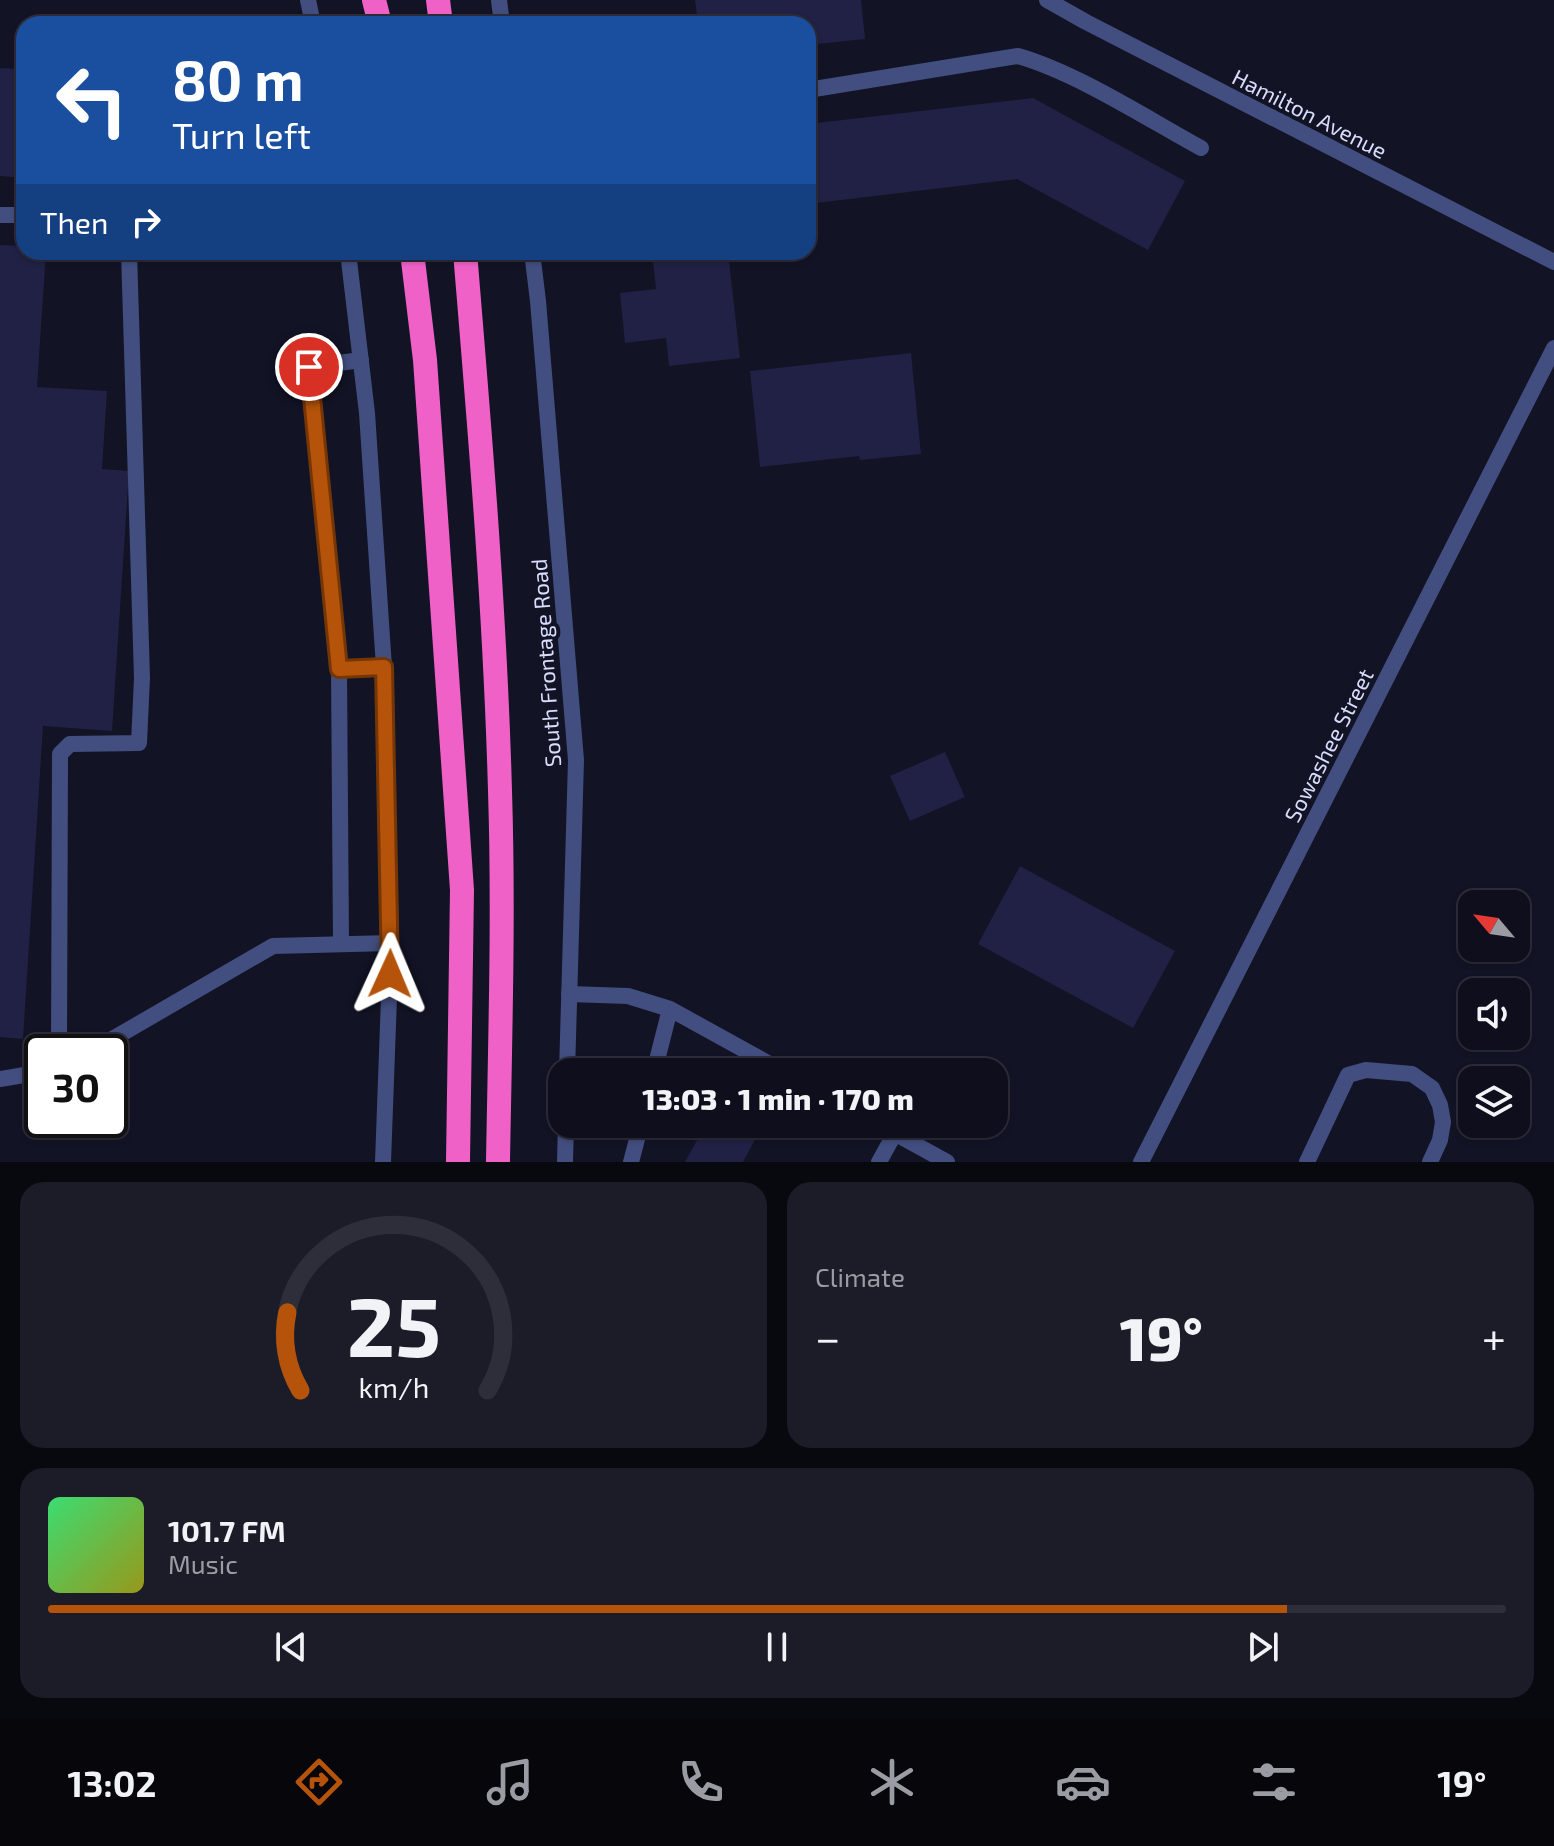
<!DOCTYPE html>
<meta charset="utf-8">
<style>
:root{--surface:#0e0e1c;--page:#1c1c29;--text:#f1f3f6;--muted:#9b9ca3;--line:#2e2e3b;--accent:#b45309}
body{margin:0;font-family:"Exo 2",sans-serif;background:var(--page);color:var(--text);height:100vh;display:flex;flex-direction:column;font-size:30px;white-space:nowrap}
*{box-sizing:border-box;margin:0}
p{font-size:26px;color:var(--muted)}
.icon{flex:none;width:44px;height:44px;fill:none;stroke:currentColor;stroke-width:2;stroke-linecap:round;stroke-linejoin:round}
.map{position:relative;height:1162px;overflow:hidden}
.details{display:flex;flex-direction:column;gap:20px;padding:20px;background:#08080f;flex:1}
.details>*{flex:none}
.hud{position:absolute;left:16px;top:16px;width:800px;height:244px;border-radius:24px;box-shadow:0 2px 6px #0004,0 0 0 2px var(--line);background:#1a4fa0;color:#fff;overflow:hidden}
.needle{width:52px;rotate:299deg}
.fabs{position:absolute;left:1458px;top:890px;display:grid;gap:16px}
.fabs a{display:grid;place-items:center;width:72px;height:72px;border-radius:16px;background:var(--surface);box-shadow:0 2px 6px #0004,0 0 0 2px var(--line);font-size:40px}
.speed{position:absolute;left:24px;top:1034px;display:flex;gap:16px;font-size:40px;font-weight:700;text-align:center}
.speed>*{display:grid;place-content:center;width:104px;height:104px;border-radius:50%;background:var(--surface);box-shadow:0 2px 6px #0004,0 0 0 2px var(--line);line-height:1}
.speed .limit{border:4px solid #111;border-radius:12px;background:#fff;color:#111}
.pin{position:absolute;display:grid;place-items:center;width:68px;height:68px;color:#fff;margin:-34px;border:4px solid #fff;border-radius:50%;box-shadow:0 2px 8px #0007}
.me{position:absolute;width:88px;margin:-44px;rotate:1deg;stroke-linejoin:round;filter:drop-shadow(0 0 6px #0008)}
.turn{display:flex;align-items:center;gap:28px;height:168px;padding:0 24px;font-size:36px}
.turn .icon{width:104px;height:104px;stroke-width:2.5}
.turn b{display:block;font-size:56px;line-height:68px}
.then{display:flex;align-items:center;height:76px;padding:0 24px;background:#0003;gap:16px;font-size:30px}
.big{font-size:60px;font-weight:800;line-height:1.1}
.details .tile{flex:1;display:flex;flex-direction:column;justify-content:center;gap:12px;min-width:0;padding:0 28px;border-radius:24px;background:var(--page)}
.details .dial{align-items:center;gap:0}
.dial svg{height:208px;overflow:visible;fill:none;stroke:var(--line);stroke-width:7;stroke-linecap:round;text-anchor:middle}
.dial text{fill:var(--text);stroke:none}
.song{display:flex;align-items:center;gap:24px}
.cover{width:96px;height:96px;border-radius:12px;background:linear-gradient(135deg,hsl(140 70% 55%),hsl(60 70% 35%))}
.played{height:8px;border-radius:4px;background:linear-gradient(90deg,var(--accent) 85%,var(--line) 85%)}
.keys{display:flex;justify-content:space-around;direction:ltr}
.heat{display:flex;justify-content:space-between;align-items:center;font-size:44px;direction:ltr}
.details .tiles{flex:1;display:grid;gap:20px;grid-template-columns:1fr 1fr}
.tile:last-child{grid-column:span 2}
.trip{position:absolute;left:548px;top:1058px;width:460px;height:80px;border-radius:24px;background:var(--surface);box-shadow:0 2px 6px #0004,0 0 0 2px var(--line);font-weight:800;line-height:80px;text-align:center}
.menu{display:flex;height:128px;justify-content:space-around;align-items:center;background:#06060b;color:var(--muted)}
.menu .icon{width:56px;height:56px}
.menu .on{color:var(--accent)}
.menu b{font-size:36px;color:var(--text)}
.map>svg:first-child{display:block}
.building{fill:#202144}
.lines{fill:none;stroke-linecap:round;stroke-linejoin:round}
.lane{stroke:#424e7f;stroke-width:16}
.street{stroke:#424e7f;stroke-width:16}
.highway{stroke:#ef61c6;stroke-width:24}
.route-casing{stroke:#753606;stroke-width:20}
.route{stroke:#b45309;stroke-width:14}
.labels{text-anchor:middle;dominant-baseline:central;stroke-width:8;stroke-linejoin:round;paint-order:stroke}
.street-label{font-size:22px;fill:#d9ddfb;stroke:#121325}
</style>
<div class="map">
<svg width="1554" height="1162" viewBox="0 0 1554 1162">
<rect width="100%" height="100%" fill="#121325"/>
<path class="building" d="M695,0H861L865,39L808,45V24H698Z
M0,68L24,69V178L0,176Z
M1033,98L1185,181L1148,250L1017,179L808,204V124Z
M0,245L24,246V252H46L37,387L107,391L102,469L129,471L112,731L43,726L23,1039L0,1037Z
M652,252H728L740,358L669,366L666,338L625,343L620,293L656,289Z
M911,353L921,454L860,460L859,456L760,467L750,371Z
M945,752L965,797L910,821L890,776Z
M1020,866L1175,951L1133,1028L978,944Z
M706,1124H735L757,1136L743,1162H685Z"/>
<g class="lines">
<path class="lane" d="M808,90L1018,56C1077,73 1146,118 1201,148
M0,215H24
M339,669L384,667
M341,944L339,669L309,367L361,360
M569,994L628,996L670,1009
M59,1052L60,754L70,744L139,743L142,678L129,252
M90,1052L273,946L391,943
M654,1072L670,1009L784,1072
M0,1079L42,1072
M878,1124L947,1162
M631,1162L641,1124
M879,1162L895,1133
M1307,1162L1348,1075L1366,1070L1412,1074L1432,1088L1440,1105L1443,1122L1440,1140L1430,1162"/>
<path class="street" d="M308,0L313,24
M499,0L502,24
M1047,0L1086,22L1554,262
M348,252L367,413L384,667L391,943L383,1162
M532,252L538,301L576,760L567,1072
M565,1162L566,1124
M1141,1162L1554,348"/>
<path class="highway" d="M374,0L380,24
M438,0L441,24
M412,252L425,360L462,890L458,1162
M465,252C480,432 495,611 500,791C504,915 500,1039 498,1162"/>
</g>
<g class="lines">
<defs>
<path id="route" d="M309,367L339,669L384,667L390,974"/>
</defs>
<use href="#route" class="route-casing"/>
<use href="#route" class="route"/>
</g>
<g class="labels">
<g class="street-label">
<text transform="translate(1310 113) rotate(27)">Hamilton Avenue</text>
<text transform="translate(545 663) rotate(-94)">South Frontage Road</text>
<text transform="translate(1328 745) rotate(-63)">Sowashee Street</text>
</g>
</g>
</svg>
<div class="fabs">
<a><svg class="needle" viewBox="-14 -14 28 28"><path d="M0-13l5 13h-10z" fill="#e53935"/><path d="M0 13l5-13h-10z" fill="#9b9ca3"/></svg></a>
<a><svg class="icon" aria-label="sound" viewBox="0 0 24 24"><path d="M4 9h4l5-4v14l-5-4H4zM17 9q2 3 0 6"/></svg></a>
<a><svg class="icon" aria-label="layers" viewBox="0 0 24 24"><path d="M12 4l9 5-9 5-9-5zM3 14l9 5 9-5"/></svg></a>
</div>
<div class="speed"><div class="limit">30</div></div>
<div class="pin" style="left:309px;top:367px;background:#d93025"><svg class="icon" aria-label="arrive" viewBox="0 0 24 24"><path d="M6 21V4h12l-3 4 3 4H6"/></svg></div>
<svg class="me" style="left:390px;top:974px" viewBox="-20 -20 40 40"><path d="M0-17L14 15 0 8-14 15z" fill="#b45309" stroke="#fff" stroke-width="4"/></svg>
<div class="trip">13:03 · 1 min · 170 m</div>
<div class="hud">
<div class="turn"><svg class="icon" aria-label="left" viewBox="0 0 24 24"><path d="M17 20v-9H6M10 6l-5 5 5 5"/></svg><div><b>80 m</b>Turn left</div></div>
<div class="then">Then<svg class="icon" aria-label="right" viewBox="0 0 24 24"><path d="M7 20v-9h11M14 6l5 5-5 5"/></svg></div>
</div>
</div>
<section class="details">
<div class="tiles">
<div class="tile dial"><svg viewBox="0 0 100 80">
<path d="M14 69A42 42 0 1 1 86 69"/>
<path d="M14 69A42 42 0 0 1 9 39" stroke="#b45309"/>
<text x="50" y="56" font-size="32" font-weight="700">25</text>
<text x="50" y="72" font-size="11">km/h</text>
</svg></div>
<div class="tile"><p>Climate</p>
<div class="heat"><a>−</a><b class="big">19°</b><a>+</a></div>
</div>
<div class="tile">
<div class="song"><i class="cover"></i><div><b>101.7 FM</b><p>Music</p></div></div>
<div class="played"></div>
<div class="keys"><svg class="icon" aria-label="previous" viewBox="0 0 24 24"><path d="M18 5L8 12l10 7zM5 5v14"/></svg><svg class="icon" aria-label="pause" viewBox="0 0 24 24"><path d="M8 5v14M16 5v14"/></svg><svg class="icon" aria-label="next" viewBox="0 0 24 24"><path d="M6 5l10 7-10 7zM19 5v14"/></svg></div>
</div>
</div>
</section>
<nav class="menu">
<b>13:02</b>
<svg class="icon on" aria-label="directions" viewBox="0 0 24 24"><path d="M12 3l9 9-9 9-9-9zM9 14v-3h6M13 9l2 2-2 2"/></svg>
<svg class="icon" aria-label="music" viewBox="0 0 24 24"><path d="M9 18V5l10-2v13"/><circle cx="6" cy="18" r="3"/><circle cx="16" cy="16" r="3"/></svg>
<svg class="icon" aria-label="phone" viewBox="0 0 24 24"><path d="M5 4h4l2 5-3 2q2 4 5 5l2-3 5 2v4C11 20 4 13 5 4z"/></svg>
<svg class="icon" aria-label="climate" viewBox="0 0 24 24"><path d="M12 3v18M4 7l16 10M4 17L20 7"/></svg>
<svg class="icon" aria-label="car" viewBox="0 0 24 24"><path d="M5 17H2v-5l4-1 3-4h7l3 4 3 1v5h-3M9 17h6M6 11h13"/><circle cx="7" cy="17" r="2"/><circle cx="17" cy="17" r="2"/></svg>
<svg class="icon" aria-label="filters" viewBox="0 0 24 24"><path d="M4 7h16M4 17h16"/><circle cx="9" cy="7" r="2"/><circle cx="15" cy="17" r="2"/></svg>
<b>19°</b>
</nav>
